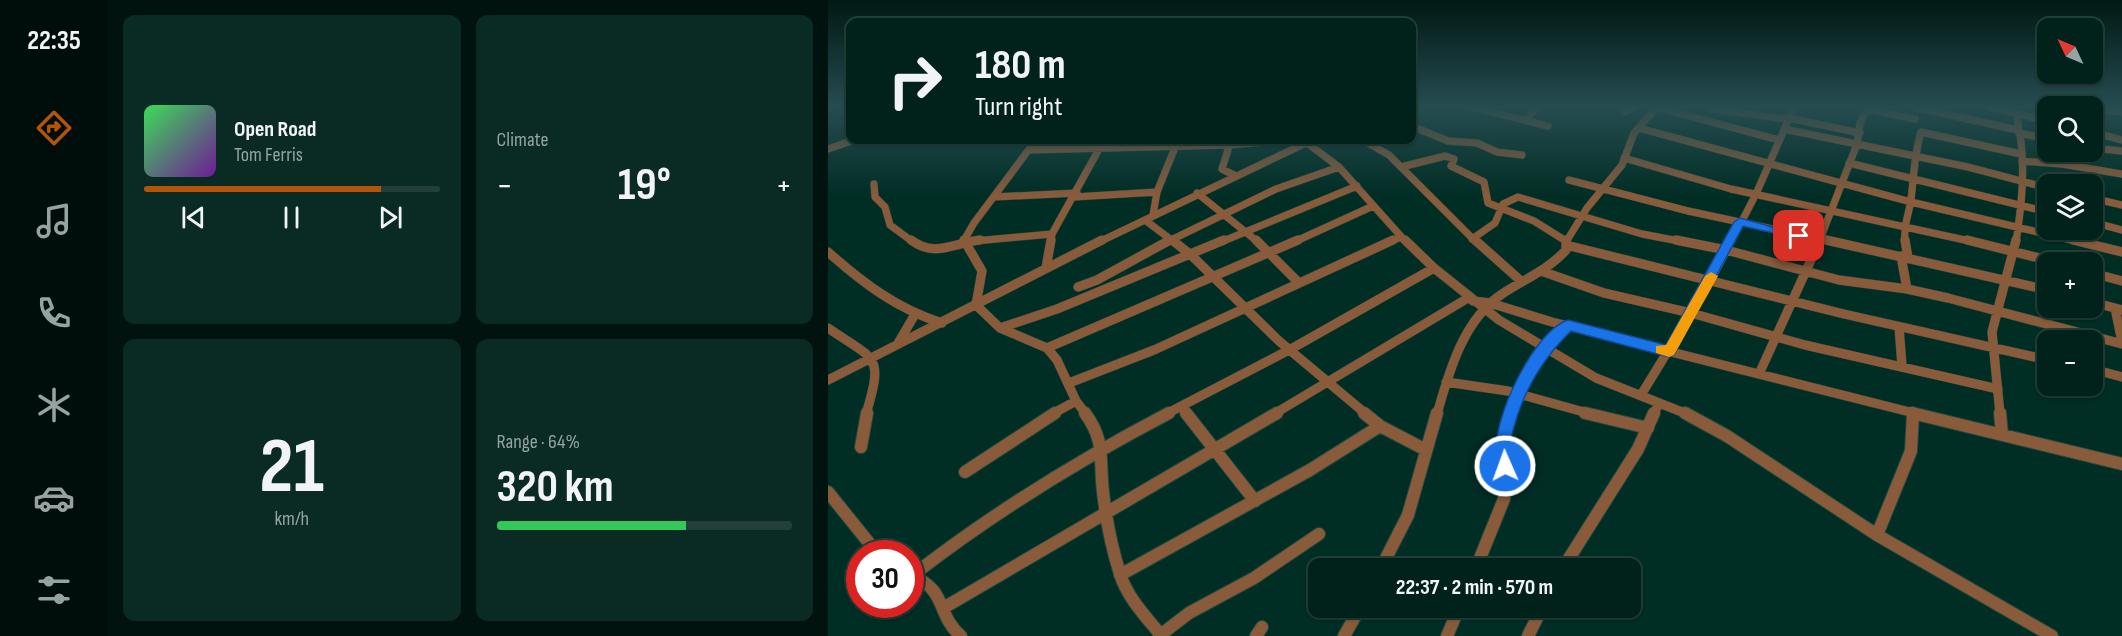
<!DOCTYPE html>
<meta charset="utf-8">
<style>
:root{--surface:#00221b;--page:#0a2a24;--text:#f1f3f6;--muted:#95a4a3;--line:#223f3a;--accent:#b45309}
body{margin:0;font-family:"Sofia Sans Condensed",sans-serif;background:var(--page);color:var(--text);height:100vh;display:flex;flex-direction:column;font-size:22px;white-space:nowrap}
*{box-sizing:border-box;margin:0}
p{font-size:20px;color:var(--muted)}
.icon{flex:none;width:33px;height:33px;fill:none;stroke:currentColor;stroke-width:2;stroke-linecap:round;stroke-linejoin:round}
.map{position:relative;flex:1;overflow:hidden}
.drawer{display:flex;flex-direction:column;gap:15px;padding:15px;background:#00130f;width:720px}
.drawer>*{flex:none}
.guide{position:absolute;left:18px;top:18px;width:570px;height:126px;border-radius:12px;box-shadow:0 2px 4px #0004,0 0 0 2px var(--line);background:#00221b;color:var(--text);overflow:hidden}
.needle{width:39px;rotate:314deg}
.fabs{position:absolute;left:1209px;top:18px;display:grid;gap:12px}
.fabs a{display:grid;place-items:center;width:66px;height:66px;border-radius:12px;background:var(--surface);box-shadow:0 2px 4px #0004,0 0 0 2px var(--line);font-size:30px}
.speed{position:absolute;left:18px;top:540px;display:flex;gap:12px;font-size:30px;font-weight:700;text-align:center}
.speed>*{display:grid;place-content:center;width:78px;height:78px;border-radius:50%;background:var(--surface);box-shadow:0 2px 4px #0004,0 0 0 2px var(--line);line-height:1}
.speed .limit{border:9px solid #d22;background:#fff;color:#111}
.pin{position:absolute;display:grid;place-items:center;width:51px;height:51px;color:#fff;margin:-26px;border-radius:12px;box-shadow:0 3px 9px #0006}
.me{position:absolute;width:66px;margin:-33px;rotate:358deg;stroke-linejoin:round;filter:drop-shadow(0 0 4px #0008)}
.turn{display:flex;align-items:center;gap:21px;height:126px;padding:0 30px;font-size:27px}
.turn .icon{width:78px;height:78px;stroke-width:2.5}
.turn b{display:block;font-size:42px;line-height:51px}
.big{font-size:45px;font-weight:700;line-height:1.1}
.drawer .widget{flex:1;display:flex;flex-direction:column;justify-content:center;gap:9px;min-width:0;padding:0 21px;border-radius:12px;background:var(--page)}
.drawer .dial{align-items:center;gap:0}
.dial b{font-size:78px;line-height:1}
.song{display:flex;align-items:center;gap:18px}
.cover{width:72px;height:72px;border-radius:9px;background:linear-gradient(135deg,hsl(130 70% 55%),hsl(280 70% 35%))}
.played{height:6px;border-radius:3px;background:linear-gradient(90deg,var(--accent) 80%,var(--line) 80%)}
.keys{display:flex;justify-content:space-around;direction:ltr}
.heat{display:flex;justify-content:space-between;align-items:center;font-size:33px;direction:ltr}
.charge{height:9px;border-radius:4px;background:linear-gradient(90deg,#34c759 64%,var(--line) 0)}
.drawer .tiles{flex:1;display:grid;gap:15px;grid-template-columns:repeat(2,1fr)}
.trip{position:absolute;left:480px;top:558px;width:333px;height:60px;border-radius:12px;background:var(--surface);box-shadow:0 2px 4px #0004,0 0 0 2px var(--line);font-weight:700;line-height:60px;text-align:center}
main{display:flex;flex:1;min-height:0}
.menu{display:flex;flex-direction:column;width:108px;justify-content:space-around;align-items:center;background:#000e0b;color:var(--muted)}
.menu .icon{width:42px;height:42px}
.menu .selected{color:var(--accent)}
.menu b{font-size:27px;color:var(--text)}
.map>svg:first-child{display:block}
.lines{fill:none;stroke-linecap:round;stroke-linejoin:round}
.minor-far2-casing{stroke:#1f4a41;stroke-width:8}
.minor-far1-casing{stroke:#1f4a41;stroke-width:10}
.minor-casing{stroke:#1f4a41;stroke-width:14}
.minor-far2{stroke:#8a5b3b;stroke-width:7}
.minor-far1{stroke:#8a5b3b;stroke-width:9}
.minor{stroke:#8a5b3b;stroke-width:12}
.route{fill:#1a73e8;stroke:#114b97;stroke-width:1.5}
.slow{fill:#f59e0b}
</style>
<main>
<nav class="menu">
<b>22:35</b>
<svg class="icon selected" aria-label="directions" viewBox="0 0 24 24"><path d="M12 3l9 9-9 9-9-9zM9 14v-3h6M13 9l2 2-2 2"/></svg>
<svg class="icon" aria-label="music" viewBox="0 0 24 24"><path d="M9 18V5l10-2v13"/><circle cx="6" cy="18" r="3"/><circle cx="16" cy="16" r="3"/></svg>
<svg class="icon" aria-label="phone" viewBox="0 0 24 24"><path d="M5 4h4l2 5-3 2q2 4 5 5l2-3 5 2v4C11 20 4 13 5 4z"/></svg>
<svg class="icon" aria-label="climate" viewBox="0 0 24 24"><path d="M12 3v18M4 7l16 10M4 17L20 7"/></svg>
<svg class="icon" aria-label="car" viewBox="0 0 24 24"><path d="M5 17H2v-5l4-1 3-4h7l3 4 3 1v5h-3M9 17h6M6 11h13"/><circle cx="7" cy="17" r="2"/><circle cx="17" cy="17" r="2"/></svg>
<svg class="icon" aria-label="filters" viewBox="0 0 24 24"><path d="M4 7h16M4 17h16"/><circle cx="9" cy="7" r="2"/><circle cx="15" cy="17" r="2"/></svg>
</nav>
<section class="drawer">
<div class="tiles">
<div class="widget">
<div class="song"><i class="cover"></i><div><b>Open Road</b><p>Tom Ferris</p></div></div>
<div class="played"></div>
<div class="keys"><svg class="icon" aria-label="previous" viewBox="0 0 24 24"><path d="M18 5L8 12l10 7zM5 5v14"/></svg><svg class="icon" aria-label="pause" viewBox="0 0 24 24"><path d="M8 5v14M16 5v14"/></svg><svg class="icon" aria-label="next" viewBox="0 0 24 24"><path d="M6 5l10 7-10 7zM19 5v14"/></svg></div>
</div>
<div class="widget"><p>Climate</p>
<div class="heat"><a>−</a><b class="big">19°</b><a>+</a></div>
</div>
<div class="widget dial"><b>21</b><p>km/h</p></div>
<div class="widget"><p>Range · 64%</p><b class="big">320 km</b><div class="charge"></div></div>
</div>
</section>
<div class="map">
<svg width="1294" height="636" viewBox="0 0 1294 636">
<rect width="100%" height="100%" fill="#002d24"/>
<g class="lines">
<defs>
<path id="minor-far2" d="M19,107L22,109
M644,107L720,126
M828,107L951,140
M1086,107L1190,130
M1162,107L1220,121
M883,109L960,119
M1040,109L1087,119
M1264,109L1294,112
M797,112L807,107
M961,118L1032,133
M698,121L708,107
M584,126L620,141L649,143L669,152L694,155
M811,128L1083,202L1252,242
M956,129L1140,167L1220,188
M1264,132L1294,140
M1191,133L1220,139
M403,140L394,169L406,175
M475,140L511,167L578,242
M535,140L561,155L648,242
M1264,148L1294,151
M0,149L26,140
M201,150L401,145L463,140
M796,158L903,189L1146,242
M1194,161L1234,164L1294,174
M1021,163L1220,212
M573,167L617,156L626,159L623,166L656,182L660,203L706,221L738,241
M741,180L860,211L1005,242
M46,184L47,197L57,207L62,225L85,242
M369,193L430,242
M166,197L249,193
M246,197L329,192
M1264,198L1294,205
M325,215L329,192L350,140
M317,220L346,242
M1264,222L1294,230
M644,239L667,223L675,204L690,197L814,234L856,242
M135,242L146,223L208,140
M136,242L224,234
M223,242L224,234L276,140
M271,242L480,142
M339,242L448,189L511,167
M393,242L529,186
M466,242L545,206
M561,242L573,237
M738,242L759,208L794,165L806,133L829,107
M903,242L928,194L966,107
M991,242L1029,144L1032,123L1041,107
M1077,242C1075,225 1081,215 1083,199C1086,176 1086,155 1093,132L1193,154
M1188,242C1193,209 1197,175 1193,142C1192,131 1188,125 1190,114"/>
<path id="minor-far1" d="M83,240C107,258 125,243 152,240
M136,240L154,271L148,305L172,328L219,348L470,240
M344,240L363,255L451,341L538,414
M428,240L470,282
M577,240L606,268L671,320L768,378L859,414
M647,240L693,281
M848,240L898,250L1011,280L1079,289L1120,298L1294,344
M998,240L1220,290
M1077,240L1080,258
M1139,240L1227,262
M1245,240L1294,252
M738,245L1016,314L1220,360
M0,252C35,283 69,309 114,323
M1073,256L1079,289
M218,268L223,240
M713,271L776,293L863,313L977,345L1170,389
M1264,273L1294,281
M250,287L269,280L342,240
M645,301L662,303L724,322L1090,414
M1264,302L1294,310
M1287,308L1294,342
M1071,327L1074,366
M0,328C48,361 56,354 38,414
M172,328L229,309L396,240
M69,345L86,316
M219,348L229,360L248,401L224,414
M1264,369L1294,377
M931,374L992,240
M0,380L274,240
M618,382L680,391L763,414
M241,383L326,350L565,240
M813,395L876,292L903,240
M248,401L258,414
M354,408L359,414
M338,414L463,349L606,268
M446,414L640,298
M609,414C621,372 635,320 674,294C695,280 720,270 738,250V240
M682,414C699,375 709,356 740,325
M826,414L831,403
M1172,414L1164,332L1188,240"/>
<path id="minor" d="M257,413C278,442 271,458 275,492C278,518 284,549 292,574C299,597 318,617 333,635
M358,413L427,501
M536,413L552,426
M757,413L820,428
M857,413L899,436L1049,535L1224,636
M1084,413L1294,464
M1172,413L1174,434
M33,447L39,413
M137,472L227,413
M0,492L50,554
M1049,535L1083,451L1085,413
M553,568L580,515L609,413
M648,568L676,499L679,478L674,444L683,413
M735,568L810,449L826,413
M82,575C121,590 107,614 133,636
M85,575C165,513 251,460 341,413
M292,575L482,470L552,426L598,450
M117,607L449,413
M331,636L361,613L426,578L491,534
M428,636L434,627
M516,636L532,608
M619,636L631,608
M700,636L714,608"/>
</defs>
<use href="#minor-far2" class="minor-far2-casing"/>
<use href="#minor-far1" class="minor-far1-casing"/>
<use href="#minor" class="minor-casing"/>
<use href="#minor-far2" class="minor-far2"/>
<use href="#minor-far1" class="minor-far1"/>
<use href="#minor" class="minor"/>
</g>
<linearGradient id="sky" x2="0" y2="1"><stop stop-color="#001914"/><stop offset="0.54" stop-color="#264c50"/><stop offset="1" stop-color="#264c50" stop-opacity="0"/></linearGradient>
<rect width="1294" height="197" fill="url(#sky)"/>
<path class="route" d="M912,218L977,236L971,239L915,226L846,355L841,357L743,331C712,361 692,397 683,439C681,450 688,461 683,471H671C654,436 704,331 740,320L838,345L906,222Z"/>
<path class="slow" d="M883,272L890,276L846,355L841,357L828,353V346L838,345L877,276Z"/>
</svg>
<div class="fabs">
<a><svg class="needle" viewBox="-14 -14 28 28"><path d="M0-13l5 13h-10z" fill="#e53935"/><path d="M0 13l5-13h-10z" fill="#95a4a3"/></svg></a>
<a><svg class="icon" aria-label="search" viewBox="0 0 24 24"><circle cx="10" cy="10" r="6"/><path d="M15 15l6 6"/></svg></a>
<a><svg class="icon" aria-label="layers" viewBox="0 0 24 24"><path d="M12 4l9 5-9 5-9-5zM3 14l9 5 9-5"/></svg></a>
<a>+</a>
<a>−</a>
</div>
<div class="speed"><div class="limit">30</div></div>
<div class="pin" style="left:971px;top:236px;background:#d93025"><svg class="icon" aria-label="arrive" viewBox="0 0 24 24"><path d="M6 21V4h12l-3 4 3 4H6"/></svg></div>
<svg class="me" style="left:677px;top:466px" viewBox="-20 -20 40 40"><circle r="17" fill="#1a73e8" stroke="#fff" stroke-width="3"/><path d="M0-11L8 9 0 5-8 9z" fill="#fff"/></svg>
<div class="trip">22:37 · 2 min · 570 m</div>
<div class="guide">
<div class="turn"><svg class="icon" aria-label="right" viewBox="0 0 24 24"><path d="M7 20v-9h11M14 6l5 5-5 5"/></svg><div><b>180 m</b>Turn right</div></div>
</div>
</div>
</main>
